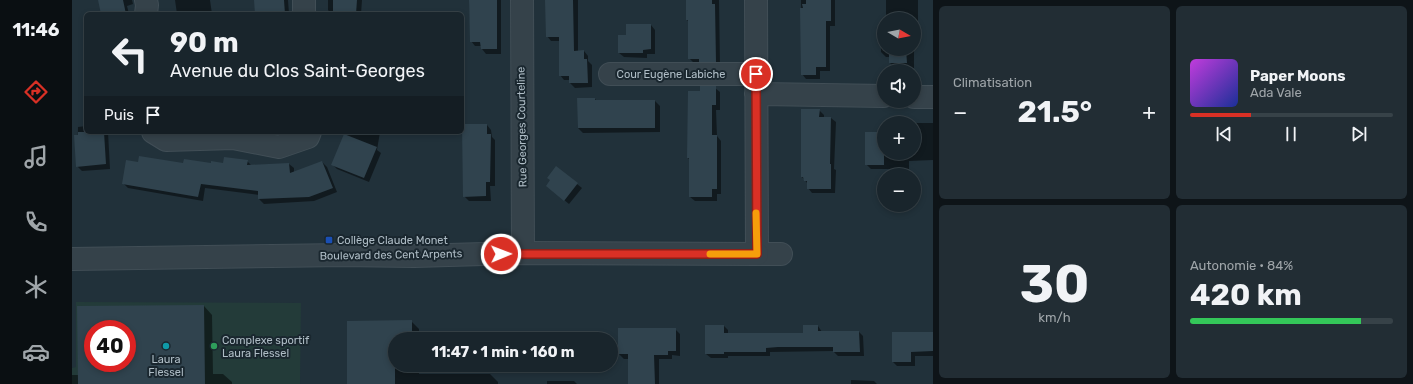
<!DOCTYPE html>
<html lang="fr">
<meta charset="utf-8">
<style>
:root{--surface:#19252c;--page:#222d34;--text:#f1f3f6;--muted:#9fa5a9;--line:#374248;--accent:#d93025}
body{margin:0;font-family:Rubik,sans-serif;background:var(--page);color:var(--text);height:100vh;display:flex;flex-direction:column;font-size:15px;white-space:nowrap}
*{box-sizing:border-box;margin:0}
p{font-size:13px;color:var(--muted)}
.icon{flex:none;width:22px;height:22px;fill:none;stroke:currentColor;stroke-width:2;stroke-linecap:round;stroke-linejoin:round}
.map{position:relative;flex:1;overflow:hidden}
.details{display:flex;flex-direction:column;gap:6px;padding:6px;background:#0e1418;width:480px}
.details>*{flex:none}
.hud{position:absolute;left:12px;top:12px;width:380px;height:122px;border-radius:6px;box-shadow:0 2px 6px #0003,0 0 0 1px var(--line);background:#19252c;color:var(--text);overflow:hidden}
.needle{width:26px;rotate:100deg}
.controls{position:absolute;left:805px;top:12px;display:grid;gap:8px}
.controls a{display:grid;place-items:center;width:44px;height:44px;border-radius:50%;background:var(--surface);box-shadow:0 2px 6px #0003,0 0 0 1px var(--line);font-size:20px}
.speed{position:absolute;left:12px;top:320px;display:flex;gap:8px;font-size:20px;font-weight:700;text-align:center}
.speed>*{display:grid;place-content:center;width:52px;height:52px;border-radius:50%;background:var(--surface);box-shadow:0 2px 6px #0003,0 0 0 1px var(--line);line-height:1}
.speed .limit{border:6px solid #d22;background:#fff;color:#111}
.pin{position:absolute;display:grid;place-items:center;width:34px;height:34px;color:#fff;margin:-17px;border:2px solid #fff;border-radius:50%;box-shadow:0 1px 4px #0007}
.me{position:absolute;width:44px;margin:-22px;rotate:89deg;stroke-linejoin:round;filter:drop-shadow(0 0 3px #0008)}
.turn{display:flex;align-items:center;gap:14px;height:84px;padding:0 20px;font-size:18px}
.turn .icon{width:52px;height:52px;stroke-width:2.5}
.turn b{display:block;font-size:28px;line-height:34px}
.then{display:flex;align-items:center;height:38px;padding:0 20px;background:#0003;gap:8px;font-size:15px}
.big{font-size:30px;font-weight:700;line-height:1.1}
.details .tile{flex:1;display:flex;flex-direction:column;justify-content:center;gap:6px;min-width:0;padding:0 14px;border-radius:6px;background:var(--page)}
.details .dial{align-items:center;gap:0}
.dial b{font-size:52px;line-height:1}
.song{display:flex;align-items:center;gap:12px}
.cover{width:48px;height:48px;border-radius:6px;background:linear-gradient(135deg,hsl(290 70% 55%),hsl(230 70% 35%))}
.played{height:4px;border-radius:2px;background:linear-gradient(90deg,var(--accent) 30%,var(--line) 30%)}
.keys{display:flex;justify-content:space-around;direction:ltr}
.heat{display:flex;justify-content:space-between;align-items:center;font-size:22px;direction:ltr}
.charge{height:6px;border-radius:3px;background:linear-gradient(90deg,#34c759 84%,var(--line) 0)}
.details .tiles{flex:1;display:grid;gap:6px;grid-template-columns:repeat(2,1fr)}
.trip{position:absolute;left:316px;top:332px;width:230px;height:40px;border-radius:20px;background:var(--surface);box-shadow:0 2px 6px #0003,0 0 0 1px var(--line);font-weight:700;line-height:40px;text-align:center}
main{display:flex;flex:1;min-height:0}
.tabs{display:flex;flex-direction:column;width:72px;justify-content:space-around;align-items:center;background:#0a0f12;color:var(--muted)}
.tabs .icon{width:28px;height:28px}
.tabs .on{color:var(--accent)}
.tabs b{font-size:18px;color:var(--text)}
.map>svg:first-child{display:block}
.green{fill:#233b39;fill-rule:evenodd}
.shadow{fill:#0007;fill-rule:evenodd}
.building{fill:#30434e;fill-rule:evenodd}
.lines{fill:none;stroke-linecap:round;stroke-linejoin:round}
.minor-casing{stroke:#414e56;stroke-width:24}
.tertiary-casing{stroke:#414e56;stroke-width:24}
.minor{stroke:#35424a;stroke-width:22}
.tertiary{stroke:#35424a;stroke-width:22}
.route-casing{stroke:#8d1f18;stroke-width:10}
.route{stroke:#d93025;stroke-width:7}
.slow{stroke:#f59e0b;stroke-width:7}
.transit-dot{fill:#1a4fb4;stroke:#1a272f;stroke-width:1.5}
.culture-dot{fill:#0f9aa8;stroke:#1a272f;stroke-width:1.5}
.leisure-dot{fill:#2e9e5b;stroke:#1a272f;stroke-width:1.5}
.labels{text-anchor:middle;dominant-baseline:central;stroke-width:4;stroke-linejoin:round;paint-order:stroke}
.street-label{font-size:11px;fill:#afbdc6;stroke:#1a272f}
.poi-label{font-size:11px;fill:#afbdc6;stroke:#1a272f;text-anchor:start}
</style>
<main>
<nav class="tabs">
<b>11:46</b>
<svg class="icon on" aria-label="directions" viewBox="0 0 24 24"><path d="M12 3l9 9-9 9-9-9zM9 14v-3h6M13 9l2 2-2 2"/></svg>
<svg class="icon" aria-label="music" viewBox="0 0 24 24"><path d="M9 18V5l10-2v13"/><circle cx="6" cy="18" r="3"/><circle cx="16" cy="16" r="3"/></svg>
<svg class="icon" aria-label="phone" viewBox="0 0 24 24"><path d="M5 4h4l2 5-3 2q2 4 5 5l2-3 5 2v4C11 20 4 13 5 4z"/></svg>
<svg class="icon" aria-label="climate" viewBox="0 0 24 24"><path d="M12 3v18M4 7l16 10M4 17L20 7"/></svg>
<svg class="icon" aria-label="car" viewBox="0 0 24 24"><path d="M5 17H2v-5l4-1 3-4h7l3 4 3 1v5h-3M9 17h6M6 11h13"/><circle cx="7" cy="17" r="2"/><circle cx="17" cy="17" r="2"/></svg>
</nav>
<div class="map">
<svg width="861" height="384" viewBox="0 0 861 384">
<rect width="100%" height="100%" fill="#21313a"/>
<path class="green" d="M4,302L229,303L228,384H0V368L4,367ZM21,329H55V363H21Z"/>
<path class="shadow" d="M27,0H60L61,4L55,6L57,14H30Z
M103,0H138L140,14H105Z
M183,0H216L217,14H184Z
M256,0H290L289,14H259L256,10Z
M397,0H429V54H414L410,49V46H403L399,41Z
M474,0H506V51H512L516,56V61L520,65V87L503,88L498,83V80H492L488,75V41H479L475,36Z
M615,0H647L648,66L622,63L617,58V22L615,20Z
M729,0H763V26H758V71H748V79H734L730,74Z
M814,0H846V39H842V68H823L818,63V57H814L809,52V22H812V49H842V19H814Z
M579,25L583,30V54H575V58L552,57L547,53L555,36Z
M643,88L648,92V110H644L645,136L649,141V194H645V201H623L618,197V160L616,158L629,92Z
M523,99L525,101H583L588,106V132L511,133L506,128Z
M747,110L752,115V118H759L764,122L762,169L764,170L763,193H740L736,188V184L730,177Z
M836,123H861V160L837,161V169H799L794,164L812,133V153H842V123Z
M415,125L419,130L420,137L423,140V186H418L419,201H397L392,196Z
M14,126V132H36L38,169L10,171L5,166L6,127Z
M274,132H308L305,150L309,153L297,182L265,169L260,164Z
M175,161L180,166L217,164L222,168V173L250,162L255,167L265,192L242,201L192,204L187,199V195L133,188L131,201L56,188L51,183L67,163L139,165Z
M480,181L505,184L510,188L497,204L475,186Z
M132,306L140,315L141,374H151L160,382V384H0V375H7L6,307ZM21,329H55V363H21Z
M339,321L347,329V339H323V365H347V374H418L426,382V384H276Z
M652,326L656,330V334H732L746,326L750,332H787L791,336L792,356H766L761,351L698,352V356H656V358H639L634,354Z
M603,329L608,334V356L600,355V359H587V384H557V359H552L547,354Z
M861,333V356H843V366H825L821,362Z
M779,380L802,381L805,384H779Z
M475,381H502L505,384H475Z"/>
<path class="building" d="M26,0H51L54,14H29Z
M182,0H212L213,14H183Z
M261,0H285L284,14H261Z
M397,0H425V49H409L408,42H398Z
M473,0H501L502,51L512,50V59H515L516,83H497V76H487V37H474Z
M614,0H640V4H643L644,62H627V59H616V20H614Z
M734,0H759V21H754V67H744V75H729L728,8H731L730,4H734Z
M554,24H579V49L571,50V53H546V35H554Z
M817,49H834L835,63H817Z
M628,86H644V105H640V135H645V189H640V197H617V158H615L616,91H628Z
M505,98H523V100H583V128H506Z
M729,109H748L747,117H759L758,164H759V189H735V181H732L731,177H729Z
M390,124H415V134H419L418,182H414V196L391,197Z
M6,132H32L34,164L4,167L2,135H6Z
M793,132H812V165H793Z
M272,134L305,147L292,178L259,165Z
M67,156L111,163L112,159L139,163V161L151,163L152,157L176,160L175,165L217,163L218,173L250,161L261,188L237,197L186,199V191L129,184L126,197L50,184L54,160L66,162Z
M484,166L506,183L492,201L474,186L478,180L475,178Z
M132,305L133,384H6L5,306ZM21,329H55V363H21Z
M340,320V339H323V384H275V321Z
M633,325H652V333H731V325H746V331H787L788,352H761V347H706L694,348V352H652V354H633Z
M546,328H604V351H596V355H582L583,384H556V354H546Z
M820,332H861V351L839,352V362H820Z"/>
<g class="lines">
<defs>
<path id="minor" d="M74,0L75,5L74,14
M232,0V14
M450,0L451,253
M684,0L685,254H709
M538,74H684
M684,94L812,96
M842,97H861
M81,132L94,140L161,138L207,147L236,137L238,132"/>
<path id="tertiary" d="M0,259L271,255L342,256L451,253L685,254"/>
</defs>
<use href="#minor" class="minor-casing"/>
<use href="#tertiary" class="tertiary-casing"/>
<use href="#minor" class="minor"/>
<use href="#tertiary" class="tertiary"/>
</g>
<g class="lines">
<defs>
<path id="route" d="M429,254H685L684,74"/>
</defs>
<use href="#route" class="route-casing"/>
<use href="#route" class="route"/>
<path class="slow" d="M638,254H685L684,213"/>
</g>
<rect class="transit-dot" x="253" y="236" width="8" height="8" rx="2"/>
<circle class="culture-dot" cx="94" cy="346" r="4"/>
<circle class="leisure-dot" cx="142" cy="346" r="4"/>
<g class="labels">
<g class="street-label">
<text x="599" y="74">Cour Eugène Labiche</text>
<text transform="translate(450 127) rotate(-91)">Rue Georges Courteline</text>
<text transform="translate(319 255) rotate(-1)">Boulevard des Cent Arpents</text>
</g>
<g class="poi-label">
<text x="265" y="240">Collège Claude Monet</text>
<text x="150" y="340">Complexe sportif<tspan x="150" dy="13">Laura Flessel</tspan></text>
<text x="94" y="359" text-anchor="middle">Laura<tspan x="94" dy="13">Flessel</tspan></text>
</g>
</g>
</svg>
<div class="controls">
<a><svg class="needle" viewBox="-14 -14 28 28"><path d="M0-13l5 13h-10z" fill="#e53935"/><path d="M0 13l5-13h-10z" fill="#9fa5a9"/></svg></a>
<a><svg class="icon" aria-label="sound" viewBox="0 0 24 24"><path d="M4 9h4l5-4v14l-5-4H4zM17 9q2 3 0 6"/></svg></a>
<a>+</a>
<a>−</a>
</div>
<div class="speed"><div class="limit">40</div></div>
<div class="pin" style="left:684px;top:74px;background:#d93025"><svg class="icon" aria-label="arrive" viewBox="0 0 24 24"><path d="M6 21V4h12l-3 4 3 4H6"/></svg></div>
<svg class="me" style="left:429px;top:254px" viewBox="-20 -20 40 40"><circle r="17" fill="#d93025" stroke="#fff" stroke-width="3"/><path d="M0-11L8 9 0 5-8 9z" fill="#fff"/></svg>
<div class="trip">11:47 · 1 min · 160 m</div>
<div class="hud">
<div class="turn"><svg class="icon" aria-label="left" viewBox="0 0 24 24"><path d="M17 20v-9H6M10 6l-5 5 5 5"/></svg><div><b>90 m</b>Avenue du Clos Saint-Georges</div></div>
<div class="then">Puis<svg class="icon" aria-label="arrive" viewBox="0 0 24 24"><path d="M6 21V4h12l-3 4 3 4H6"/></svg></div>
</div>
</div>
<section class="details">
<div class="tiles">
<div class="tile"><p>Climatisation</p>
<div class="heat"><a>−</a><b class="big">21.5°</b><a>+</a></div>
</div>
<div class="tile">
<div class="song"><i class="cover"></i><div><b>Paper Moons</b><p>Ada Vale</p></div></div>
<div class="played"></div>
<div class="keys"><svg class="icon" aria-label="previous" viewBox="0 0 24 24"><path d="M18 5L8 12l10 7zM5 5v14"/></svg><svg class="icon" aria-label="pause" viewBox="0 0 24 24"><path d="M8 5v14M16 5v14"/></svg><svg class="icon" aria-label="next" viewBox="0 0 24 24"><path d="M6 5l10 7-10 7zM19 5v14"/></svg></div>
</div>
<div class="tile dial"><b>30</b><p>km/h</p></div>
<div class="tile"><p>Autonomie · 84%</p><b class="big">420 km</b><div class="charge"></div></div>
</div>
</section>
</main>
